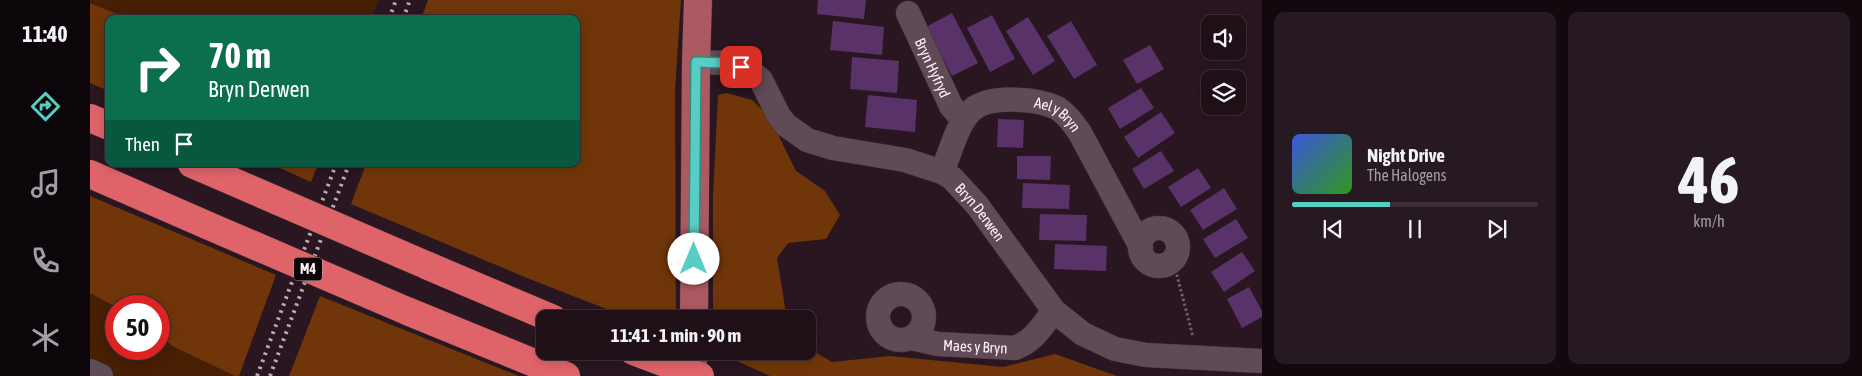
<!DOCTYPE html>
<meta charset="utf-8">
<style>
:root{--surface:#1f1018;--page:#271921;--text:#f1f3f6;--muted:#a19da2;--line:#3c3037;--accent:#56cec3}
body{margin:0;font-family:"Asap Condensed",sans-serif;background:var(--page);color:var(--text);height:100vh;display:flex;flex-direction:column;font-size:19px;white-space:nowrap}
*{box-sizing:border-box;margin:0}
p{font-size:16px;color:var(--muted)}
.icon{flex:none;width:28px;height:28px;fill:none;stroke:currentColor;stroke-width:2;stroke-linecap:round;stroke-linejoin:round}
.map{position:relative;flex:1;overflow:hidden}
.drawer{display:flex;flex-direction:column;gap:12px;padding:12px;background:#11090d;width:600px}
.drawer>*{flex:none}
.top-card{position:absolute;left:15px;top:15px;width:475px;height:152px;border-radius:10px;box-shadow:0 2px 12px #0003,0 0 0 1px var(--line);background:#0b6e4f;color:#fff;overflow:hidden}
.tools{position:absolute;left:1111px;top:15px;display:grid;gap:10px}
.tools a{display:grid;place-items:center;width:45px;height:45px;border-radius:10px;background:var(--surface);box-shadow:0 2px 12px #0003,0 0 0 1px var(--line);font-size:25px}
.speed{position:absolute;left:15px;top:295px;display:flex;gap:10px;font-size:25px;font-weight:700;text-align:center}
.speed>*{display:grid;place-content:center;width:65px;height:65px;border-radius:50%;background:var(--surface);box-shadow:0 2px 12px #0003,0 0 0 1px var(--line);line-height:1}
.speed .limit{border:8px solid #d22;background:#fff;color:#111}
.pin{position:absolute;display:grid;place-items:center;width:42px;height:42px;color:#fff;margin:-21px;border-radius:10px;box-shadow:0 2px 8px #0006}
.me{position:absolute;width:55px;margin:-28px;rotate:0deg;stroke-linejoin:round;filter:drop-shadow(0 0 4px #0008)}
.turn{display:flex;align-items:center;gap:18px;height:105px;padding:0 20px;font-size:22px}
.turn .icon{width:65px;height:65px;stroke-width:2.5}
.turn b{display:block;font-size:35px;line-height:42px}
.then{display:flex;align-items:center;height:48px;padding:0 20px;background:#0003;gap:10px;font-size:19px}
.drawer .tile{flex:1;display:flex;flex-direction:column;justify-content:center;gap:8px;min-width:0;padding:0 18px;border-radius:10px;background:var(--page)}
.drawer .dial{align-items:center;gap:0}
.dial b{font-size:65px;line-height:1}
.song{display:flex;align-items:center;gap:15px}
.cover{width:60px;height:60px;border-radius:8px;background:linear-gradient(135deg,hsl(230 70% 55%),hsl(110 70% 35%))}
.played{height:5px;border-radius:2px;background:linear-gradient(90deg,var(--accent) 40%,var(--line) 40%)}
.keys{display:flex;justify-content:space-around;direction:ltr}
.drawer .tiles{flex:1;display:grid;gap:12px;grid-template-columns:repeat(2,1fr)}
.trip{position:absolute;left:446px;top:310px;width:280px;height:50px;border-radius:10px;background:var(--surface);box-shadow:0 2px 12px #0003,0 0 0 1px var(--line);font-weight:700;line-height:50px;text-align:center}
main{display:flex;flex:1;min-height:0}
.menu{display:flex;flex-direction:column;width:90px;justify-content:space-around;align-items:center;background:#0c060a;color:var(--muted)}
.menu .icon{width:35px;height:35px}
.menu .active{color:var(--accent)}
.menu b{font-size:22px;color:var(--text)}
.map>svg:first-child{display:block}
.green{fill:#471f03}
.forest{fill:#703609}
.building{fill:#583268}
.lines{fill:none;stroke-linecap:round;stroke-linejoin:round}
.minor-casing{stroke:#403239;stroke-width:25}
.major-casing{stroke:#403239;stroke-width:29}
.highway-casing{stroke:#403239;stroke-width:29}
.path{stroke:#6f5e67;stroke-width:3;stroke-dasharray:2.5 2.5;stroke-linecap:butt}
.minor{stroke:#604a55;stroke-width:24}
.major{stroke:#ac5a62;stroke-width:28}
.highway{stroke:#df646a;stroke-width:28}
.rail{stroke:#bbabb3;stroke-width:4;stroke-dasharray:2.5 5;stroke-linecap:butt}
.highway-bridge-casing{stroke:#403239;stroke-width:29;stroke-linecap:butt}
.highway-bridge{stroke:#df646a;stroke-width:28}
.route-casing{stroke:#38867f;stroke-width:12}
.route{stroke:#56cec3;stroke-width:9}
.labels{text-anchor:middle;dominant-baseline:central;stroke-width:5;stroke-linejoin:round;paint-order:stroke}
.shield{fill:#0c0508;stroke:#b5aaaf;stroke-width:1}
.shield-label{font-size:14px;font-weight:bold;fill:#fef0f7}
.street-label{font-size:15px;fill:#fef0f7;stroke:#0c0508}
</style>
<main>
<nav class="menu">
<b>11:40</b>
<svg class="icon active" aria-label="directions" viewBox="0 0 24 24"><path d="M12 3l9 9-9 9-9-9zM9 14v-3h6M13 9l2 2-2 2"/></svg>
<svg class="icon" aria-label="music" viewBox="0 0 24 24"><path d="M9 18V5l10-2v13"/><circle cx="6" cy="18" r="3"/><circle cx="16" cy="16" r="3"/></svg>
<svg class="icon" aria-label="phone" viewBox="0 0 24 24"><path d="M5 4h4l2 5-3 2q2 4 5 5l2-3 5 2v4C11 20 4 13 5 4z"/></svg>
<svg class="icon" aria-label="climate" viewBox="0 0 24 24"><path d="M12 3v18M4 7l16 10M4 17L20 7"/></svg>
</nav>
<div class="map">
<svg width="1172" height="376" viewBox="0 0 1172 376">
<rect width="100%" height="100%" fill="#291620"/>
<path class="green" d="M0,0H289L281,19H40L0,3Z
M0,293L26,307V349H69V334L82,346L145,376H0Z"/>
<path class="forest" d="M338,0H591L585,90L586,319H542L437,278L261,204L276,164H486V19H331Z
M0,3L40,19H19V91L0,83Z
M637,93L662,100L679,116L706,171L735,191L750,215L736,239L698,243L687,258L697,319H623V195L628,95Z
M181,164H228L221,182Z
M0,196L186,275L149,376H145L82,346L69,334V306L26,307L0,293Z
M230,296L429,376H199Z
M718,348L742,362L800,356L913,367L965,354L1027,376H680L625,351H718Z"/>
<path class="building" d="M728,0H776L774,19L727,14Z
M862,13L888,63L862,76L836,27Z
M902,15L925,59L900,72L877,28Z
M938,17L965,61L943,75L916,31Z
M743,21L794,27L792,55L740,50Z
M981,21L1007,65L984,79L957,36Z
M1060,45L1074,69L1047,84L1033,60Z
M762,57L809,61L807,93L760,89Z
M1051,88L1064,108L1030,129L1018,108Z
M778,95L827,100L825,132L775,127Z
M1071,112L1085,133L1048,158L1034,137Z
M908,119L934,120L933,148L907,147Z
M1071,151L1084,171L1054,189L1042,169Z
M927,156H961L960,180L927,179Z
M1108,168L1121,188L1091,207L1078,187Z
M933,183L980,185L979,209L932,208Z
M1134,188L1147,209L1113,230L1100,210Z
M950,214L997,215L996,241L949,240Z
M1146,219L1158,238L1125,258L1113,239Z
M965,244L1017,246L1016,271L964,269Z
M1152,252L1165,271L1134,292L1121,272Z
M1159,287L1172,311V317L1152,328L1137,299Z"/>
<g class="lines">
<defs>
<g id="minor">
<path id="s1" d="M818,13L861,106L873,120"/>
<path id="s2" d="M606,62L637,63L660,71L671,80L689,116L696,125L717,140L743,148L815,160L852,172L862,178L887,205L964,311L993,334L1025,349L1056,355L1172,361"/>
<path id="s3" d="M852,172C860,154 867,123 882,110C899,95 947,98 967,108C977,114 984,124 990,133L1051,247"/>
<circle cx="1069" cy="247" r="19"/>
<circle cx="811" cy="317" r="23"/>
<path id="s4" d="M821,338L848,344L925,348C945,340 951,327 964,311"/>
<path d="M0,371L11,376"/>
</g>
<path id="major" d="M604,319L606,62L608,0
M602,376L603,351"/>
<path id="highway" d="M0,118L19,126
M102,164L144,182
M0,174L119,226
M336,265L463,319
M317,311L476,376"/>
</defs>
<use href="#minor" class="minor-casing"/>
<use href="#major" class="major-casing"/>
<use href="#highway" class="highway-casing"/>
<path class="path" d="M1083,260L1103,337"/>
<use href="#minor" class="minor"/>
<use href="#major" class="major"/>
<use href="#highway" class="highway"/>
<path class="rail" d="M299,19L306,0
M313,19L320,0
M167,376L246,164
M180,376L259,164"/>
<defs>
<path id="highway-bridge" d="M144,182L336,265
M119,226L317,311
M543,351L610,376"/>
</defs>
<use href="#highway-bridge" class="highway-bridge-casing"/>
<use href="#highway-bridge" class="highway-bridge"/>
</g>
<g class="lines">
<defs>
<path id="route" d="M604,259L606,62L637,63L651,67"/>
</defs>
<use href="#route" class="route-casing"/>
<use href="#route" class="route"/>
</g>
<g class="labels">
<rect class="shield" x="204" y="257.5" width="28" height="23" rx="4"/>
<g class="shield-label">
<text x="218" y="269">M4</text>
</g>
<g class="street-label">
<text stroke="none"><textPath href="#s1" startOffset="60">Bryn Hyfryd</textPath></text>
<text stroke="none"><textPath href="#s3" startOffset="161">Ael y Bryn</textPath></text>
<text stroke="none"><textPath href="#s2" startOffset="342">Bryn Derwen</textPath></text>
<text stroke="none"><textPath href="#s4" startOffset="65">Maes y Bryn</textPath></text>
</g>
</g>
</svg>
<div class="tools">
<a><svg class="icon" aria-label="sound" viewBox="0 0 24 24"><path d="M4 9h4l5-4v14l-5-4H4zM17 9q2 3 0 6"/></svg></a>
<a><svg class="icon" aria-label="layers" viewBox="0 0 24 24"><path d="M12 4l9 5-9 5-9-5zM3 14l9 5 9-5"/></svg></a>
</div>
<div class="speed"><div class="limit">50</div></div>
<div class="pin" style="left:651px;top:67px;background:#d93025"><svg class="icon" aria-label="arrive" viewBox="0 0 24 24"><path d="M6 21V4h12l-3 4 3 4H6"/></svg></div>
<svg class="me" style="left:604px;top:259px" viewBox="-20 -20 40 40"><circle r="19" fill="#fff"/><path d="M0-13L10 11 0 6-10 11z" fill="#56cec3"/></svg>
<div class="trip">11:41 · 1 min · 90 m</div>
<div class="top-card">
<div class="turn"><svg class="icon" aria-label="right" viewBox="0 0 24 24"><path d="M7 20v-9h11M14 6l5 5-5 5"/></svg><div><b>70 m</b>Bryn Derwen</div></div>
<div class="then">Then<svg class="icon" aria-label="arrive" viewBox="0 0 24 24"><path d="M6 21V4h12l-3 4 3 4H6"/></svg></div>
</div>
</div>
<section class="drawer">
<div class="tiles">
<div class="tile">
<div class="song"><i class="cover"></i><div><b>Night Drive</b><p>The Halogens</p></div></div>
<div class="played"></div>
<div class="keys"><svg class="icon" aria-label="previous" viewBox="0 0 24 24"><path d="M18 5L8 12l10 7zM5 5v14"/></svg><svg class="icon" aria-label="pause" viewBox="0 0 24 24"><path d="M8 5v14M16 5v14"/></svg><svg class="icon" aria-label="next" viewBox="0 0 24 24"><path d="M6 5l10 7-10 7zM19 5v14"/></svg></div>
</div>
<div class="tile dial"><b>46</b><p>km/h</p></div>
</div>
</section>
</main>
